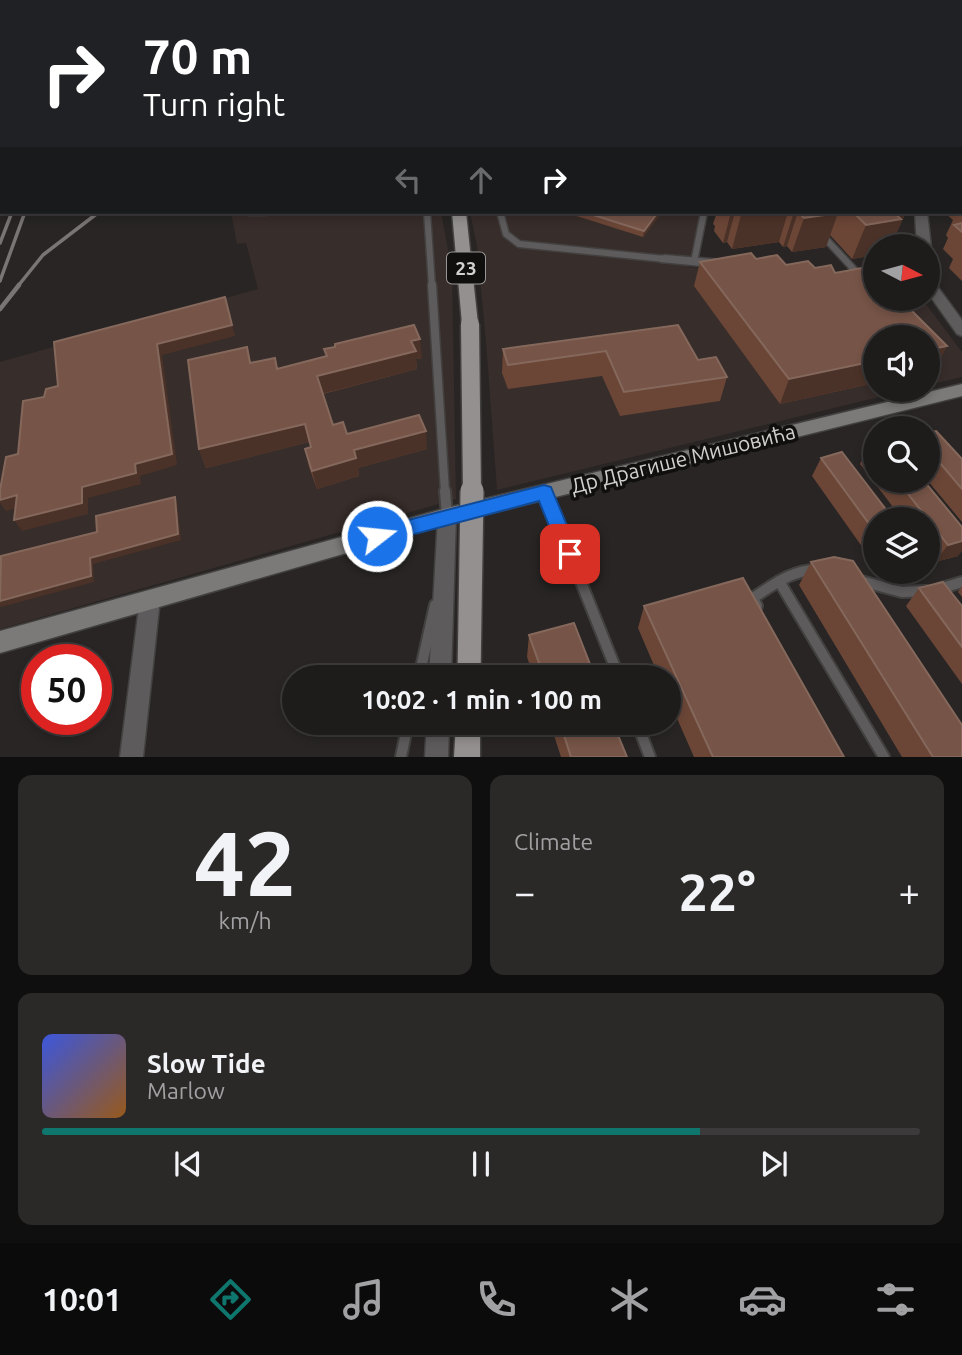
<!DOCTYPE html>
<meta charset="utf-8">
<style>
:root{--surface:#1e1c1b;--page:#2b2928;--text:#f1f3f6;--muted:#a1a1a3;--line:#3c3a3a;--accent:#0f766e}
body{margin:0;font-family:Ubuntu,sans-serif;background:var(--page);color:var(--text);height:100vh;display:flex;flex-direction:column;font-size:26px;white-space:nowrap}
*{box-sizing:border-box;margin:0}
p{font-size:23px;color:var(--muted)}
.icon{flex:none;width:38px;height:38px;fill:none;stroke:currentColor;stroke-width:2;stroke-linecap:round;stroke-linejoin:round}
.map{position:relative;height:757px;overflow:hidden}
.side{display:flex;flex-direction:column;gap:18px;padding:18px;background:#100f0f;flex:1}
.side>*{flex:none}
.top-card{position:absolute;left:0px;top:0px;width:962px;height:214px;box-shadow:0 4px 10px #0003,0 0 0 2px var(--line);background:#202124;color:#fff;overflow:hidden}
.needle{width:46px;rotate:96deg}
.tools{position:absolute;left:863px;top:234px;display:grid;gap:14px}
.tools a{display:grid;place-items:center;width:77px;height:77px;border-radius:50%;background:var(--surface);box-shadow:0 4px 10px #0003,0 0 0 2px var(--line);font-size:35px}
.speed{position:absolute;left:21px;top:644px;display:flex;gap:14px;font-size:35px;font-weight:700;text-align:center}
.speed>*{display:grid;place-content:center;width:91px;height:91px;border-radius:50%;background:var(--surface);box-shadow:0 4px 10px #0003,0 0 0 2px var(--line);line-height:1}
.speed .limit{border:10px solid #d22;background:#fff;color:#111}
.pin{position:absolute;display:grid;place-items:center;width:60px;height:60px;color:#fff;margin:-30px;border-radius:14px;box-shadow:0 4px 10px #0006}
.me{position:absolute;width:77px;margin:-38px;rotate:74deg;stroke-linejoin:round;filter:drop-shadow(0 0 5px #0008)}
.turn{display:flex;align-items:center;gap:24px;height:147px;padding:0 28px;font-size:32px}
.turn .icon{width:91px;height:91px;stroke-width:2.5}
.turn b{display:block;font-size:49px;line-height:60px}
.lanes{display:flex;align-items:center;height:66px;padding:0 28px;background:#0003;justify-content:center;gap:35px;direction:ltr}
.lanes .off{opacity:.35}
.big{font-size:52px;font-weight:700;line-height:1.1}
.side .card{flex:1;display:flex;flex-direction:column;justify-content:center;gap:10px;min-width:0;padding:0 24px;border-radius:14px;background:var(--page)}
.side .dial{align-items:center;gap:0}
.dial b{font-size:91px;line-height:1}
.song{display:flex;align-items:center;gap:21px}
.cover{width:84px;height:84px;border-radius:10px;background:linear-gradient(135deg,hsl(230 70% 55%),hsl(30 70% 35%))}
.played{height:7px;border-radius:4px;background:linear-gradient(90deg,var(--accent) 75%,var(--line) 75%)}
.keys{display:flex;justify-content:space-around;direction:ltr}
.heat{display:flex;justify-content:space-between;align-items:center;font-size:38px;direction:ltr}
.side .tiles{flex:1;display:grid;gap:18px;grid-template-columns:1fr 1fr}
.card:last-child{grid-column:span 2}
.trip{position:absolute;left:282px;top:665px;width:399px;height:70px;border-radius:35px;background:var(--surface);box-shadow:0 4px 10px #0003,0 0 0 2px var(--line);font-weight:700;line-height:70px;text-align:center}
.tabs{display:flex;height:112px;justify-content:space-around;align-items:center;background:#0c0b0b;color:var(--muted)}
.tabs .icon{width:49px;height:49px}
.tabs .active{color:var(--accent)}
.tabs b{font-size:32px;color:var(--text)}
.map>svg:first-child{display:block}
.built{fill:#372d2a}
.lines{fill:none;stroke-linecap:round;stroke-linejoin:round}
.lane-far3-casing{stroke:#434140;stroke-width:6}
.lane-far2-casing{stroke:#434140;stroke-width:9}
.lane-far1-casing{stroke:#434140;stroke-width:11}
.lane-casing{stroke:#434140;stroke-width:14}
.street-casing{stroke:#434140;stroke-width:3}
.secondary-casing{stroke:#434140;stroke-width:3}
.primary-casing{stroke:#434140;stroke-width:3}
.lane-far3{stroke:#5d5b5b;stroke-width:4.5}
.lane-far2{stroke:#5d5b5b;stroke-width:6}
.lane-far1{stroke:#5d5b5b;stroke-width:8}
.lane{stroke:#5d5b5b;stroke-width:10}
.street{fill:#5d5b5b;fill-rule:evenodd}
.secondary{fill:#7c7979;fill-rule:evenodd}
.primary{fill:#949090;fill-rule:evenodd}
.rail-far2{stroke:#787574;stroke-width:2.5}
.rail-far1{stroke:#787574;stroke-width:3.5}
.rail{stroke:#787574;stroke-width:4.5}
.primary-bridge-far1-casing{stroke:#434140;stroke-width:21;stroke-linecap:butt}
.primary-bridge-casing{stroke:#434140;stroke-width:26;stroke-linecap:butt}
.primary-bridge-far1{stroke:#949090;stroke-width:18}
.primary-bridge{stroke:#949090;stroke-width:23}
.wall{fill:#6b4637}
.shaded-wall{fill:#4b3228}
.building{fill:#765447;stroke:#85685c;stroke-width:2}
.route{fill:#1a73e8;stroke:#114b97;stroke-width:2}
.labels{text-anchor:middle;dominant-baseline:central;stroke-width:7;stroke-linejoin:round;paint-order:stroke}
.shield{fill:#100f0e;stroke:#989796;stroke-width:2}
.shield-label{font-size:19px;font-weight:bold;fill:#d3d1d0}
.street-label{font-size:21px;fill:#d3d1d0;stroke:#100f0e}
</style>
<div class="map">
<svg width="962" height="757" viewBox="0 0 962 757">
<rect width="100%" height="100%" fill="#282524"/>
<path class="built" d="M231,212H441L452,271L456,499L0,629V362L258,289L246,243L237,244Z
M470,212H701L689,267L875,286V299H922L962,352V377L928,385V338H875V390H908L497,490L486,342L477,246Z"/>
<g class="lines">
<defs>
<path id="lane-far3" d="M282,2L284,0
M303,2L306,0
M505,2L507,0"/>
<path id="lane-far2" d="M250,212H265
M427,212L432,286
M500,212L506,234L519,244L665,259
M824,237L861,277
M694,262L704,212"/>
<path id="lane-far1" d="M432,285L445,492"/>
<path id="lane" d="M445,491L447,516
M545,492L619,677
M857,580L902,592L927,591
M779,581L884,757
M939,589L962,582
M757,606L753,598C773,585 793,569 818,570
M419,677L435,605
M637,723L650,757
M401,757L408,723"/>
<path id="street" d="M961,50H962V57H961Z
M915,212H927L931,247L929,250L928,247H917Z
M665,255L723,260L730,264L723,268L660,262L658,259L660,256Z
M928,264L935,268L937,286L962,320V336L957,334L928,293Z
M447,508L454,511L456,516L451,677H429L438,516L440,511Z
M150,590L157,593L160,599L143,757H120L140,599L143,593Z
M427,723H449L448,757H425Z"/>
<path id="secondary" d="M480,0H496L498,2H482Z
M961,99H962V106H961Z
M962,384V396L447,524L0,653V631L447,508Z"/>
<path id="primary" d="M404,0H414L402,2Z
M452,212H466L478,324L470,329L462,324Z
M456,723H480V757H454Z"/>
</defs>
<use href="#lane-far3" class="lane-far3-casing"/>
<use href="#lane-far2" class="lane-far2-casing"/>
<use href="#lane-far1" class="lane-far1-casing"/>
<use href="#lane" class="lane-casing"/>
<use href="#street" class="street-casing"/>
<use href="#secondary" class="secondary-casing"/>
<use href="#primary" class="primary-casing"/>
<use href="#lane-far3" class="lane-far3"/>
<use href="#lane-far2" class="lane-far2"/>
<use href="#lane-far1" class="lane-far1"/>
<use href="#lane" class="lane"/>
<use href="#street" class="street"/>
<use href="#secondary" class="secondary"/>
<use href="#primary" class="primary"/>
<path class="rail-far2" d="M191,2L193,0"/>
<path class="rail-far1" d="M0,243L12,212
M0,281L25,212
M18,286L43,255L99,212"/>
<path class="rail" d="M0,309L19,285"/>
<defs>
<path id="primary-bridge-far1" d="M470,324L472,492"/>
<path id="primary-bridge" d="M469,677L472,491"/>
</defs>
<use href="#primary-bridge-far1" class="primary-bridge-far1-casing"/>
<use href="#primary-bridge" class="primary-bridge-casing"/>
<use href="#primary-bridge-far1" class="primary-bridge-far1"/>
<use href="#primary-bridge" class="primary-bridge"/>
</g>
<path class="wall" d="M216,0H267L265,2H216Z
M536,0H962L961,2H542Z
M962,173V281L949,268L953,259L943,249L948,238L946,235L953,220L946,214L947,212H961V176Z
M564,212H662L643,237Z
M717,212H906L896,234L894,235L889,247H875V255L852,259L830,235L826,247L792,252L787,246L783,247L779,242L732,249L727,242L723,243L714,231L715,226L713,224Z
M756,259L786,265L815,268L835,273L947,346L933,371L928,372V338H875V383L780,404L694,286L700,262Z
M678,325L698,360L727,377L720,401L620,416L602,376L508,389L502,373L503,349Z
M247,347L251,363L277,369L326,356L324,349L422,358L416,359L417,369L323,394L333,425L347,434L427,449L358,468L359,476L317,489L309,467L305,449L311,447L309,442L206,468L199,449Z
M928,433L962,459V522L928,481Z
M875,445V481H924L958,556L935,562L928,552V520H903L860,464L870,446Z
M821,458L875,520V565L812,476Z
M811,562L962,757H902L799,585Z
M962,586V597L958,592Z
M919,588L962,606V684L906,606Z
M644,606L844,757H694L668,698V677H659L638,628Z
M529,635L595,677H534L527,657Z
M550,723H613L627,757H561Z"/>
<path class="shaded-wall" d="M245,0H267L265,2H245Z
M2,68V85H0V69Z
M658,212H662L643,237L644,231Z
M731,212H735L727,242L723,243Z
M761,212H788L779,242L732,249L741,215Z
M794,212H798L787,246L783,247Z
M887,212H906L896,234L894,235L889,247H875V255L852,259L866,225Z
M838,213L826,247L792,252L804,218Z
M225,297L235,336L162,355L177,465L140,476L141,484L88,498V514L22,531L14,520L82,487L135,464L157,344Z
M420,339L422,358L416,359L417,369L321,394L317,376Z
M947,346L933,371L928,372V350Z
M875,361V383L780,404L789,379Z
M305,424L309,442L206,468L199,449Z
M426,431L427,449L358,468L359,476L317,489L312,471L354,450Z
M17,495L24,506L6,511L0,503V500Z
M175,497L177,503L181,540L93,564L94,582L1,607L0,606V601L90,558Z
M962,541V551L958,556L935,562L948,545Z
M886,572H898L883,576Z"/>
<path class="building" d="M445,0H475L473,2H446Z
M606,0H962V44L961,47V2H613Z
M0,53L2,54V68L0,69Z
M584,212H658L644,231Z
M739,212H761L741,215Z
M793,212H837L838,213L804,218L798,212Z
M853,212H893L901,219L866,225Z
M962,223V232L954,225Z
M751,253L756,259L777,255L786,265L808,261L815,268L831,265L835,273L867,267L875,274V299H900L947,346L928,350V338H875V361L789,379L700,262Z
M225,297L232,325L157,344L172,454L135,464L136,473L82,487V503L14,520L17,495L0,500V490L6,457L18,454L23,401L44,397L46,389L58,386L54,342Z
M414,325L420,339L411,341L416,351L317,376L333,425L343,422L347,434L419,415L426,431L354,450L356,458L312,471L305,449L311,447L305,424L199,449L188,360L247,347L250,363L275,358L277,369L327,356L324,349L335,347V344Z
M678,325L698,360L716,357L727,377L624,392L606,351L508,365L503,349Z
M936,431L962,459V489L928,449V433Z
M875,445V453L870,446Z
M842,452L894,520H875V532L821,458Z
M898,481H924L962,527V541L948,545Z
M175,497L178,534L90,558L91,576L0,601L1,556L97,532L96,516Z
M834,557L853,561L962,725V757H933L811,562Z
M743,578L844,757H713L644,606Z
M943,582L962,606V647L919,588Z
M574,623L595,677H544L529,635Z
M560,723H613L627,757H571Z"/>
<path class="route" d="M544,485L551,487L553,492L579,554L577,560L570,563L563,560L539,501L377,544L370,542L367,536L370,531L377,528Z"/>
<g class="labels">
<rect class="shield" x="447" y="252.5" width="38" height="31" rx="5"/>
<g class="shield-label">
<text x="466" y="268">23</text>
</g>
<g class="street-label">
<text transform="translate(683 458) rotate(-14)">Др Драгише Мишовића</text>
</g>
</g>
</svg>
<div class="tools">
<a><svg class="needle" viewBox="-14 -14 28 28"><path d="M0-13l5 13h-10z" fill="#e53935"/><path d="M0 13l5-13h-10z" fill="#a1a1a3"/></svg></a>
<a><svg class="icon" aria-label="sound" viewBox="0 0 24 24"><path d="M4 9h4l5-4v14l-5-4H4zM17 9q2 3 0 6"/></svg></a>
<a><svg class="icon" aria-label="search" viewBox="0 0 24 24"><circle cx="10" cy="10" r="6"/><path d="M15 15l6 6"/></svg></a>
<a><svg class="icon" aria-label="layers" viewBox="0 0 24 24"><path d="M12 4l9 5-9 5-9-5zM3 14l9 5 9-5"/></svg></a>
</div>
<div class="speed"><div class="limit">50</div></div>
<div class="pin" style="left:570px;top:554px;background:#d93025"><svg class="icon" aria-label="arrive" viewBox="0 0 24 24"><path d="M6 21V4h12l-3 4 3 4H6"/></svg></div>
<svg class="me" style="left:377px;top:536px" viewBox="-20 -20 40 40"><circle r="17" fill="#1a73e8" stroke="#fff" stroke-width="3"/><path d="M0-11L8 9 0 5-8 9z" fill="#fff"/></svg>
<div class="trip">10:02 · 1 min · 100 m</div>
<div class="top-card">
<div class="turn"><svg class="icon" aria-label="right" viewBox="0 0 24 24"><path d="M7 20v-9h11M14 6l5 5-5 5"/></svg><div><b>70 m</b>Turn right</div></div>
<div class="lanes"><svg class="icon off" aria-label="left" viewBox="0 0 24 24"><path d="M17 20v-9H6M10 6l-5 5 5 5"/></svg><svg class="icon off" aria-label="ahead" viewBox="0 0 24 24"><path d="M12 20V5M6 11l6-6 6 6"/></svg><svg class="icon" aria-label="right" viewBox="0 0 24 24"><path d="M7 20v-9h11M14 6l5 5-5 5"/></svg></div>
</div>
</div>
<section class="side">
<div class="tiles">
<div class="card dial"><b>42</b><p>km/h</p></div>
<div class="card"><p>Climate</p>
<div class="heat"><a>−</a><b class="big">22°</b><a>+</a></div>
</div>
<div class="card">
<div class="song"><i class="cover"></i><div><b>Slow Tide</b><p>Marlow</p></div></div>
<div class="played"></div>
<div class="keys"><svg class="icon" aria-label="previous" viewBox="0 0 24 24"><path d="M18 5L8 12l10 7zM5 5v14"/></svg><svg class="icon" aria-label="pause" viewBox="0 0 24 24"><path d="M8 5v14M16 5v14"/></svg><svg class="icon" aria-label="next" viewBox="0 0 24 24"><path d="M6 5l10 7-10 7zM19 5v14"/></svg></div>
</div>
</div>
</section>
<nav class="tabs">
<b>10:01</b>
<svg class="icon active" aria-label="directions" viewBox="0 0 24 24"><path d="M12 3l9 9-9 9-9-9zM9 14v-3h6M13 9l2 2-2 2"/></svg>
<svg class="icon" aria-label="music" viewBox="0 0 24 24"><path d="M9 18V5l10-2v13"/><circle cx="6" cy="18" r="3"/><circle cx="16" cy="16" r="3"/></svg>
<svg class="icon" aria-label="phone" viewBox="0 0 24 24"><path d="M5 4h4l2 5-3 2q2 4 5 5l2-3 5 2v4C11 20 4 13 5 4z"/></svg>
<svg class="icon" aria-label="climate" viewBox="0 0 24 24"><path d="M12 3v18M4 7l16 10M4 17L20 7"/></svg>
<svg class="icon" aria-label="car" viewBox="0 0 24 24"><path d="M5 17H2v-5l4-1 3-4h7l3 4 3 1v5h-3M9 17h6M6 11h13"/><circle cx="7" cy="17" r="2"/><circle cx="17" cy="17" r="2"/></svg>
<svg class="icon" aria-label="filters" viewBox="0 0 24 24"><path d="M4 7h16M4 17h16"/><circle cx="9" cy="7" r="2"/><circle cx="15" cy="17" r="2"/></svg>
</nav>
